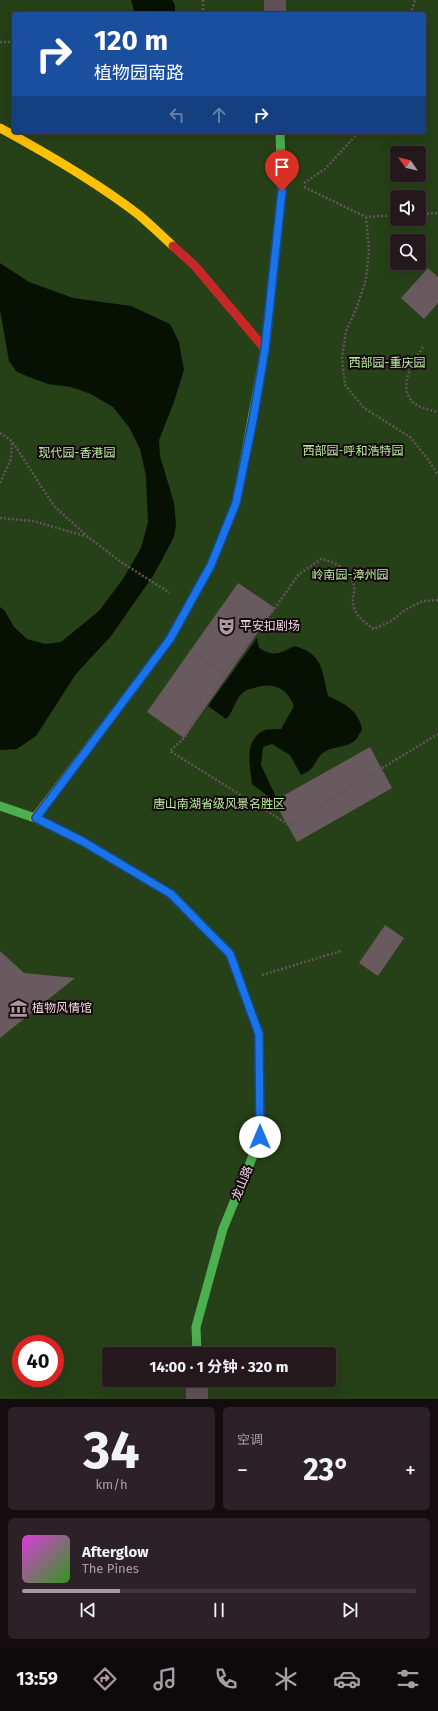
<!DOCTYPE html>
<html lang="zh">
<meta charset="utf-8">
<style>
:root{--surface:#24181d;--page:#2c2126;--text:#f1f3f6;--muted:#a3a0a4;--line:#41373b;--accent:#aa989f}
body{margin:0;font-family:"Fira Sans","Noto Sans SC",sans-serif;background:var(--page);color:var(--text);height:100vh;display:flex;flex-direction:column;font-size:15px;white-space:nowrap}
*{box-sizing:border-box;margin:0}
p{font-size:13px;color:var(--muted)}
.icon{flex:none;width:22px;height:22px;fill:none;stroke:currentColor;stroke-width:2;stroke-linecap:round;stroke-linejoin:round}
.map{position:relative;height:1399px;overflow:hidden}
.details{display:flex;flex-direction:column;gap:8px;padding:8px;background:#140d10;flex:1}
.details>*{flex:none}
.guide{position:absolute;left:12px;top:12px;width:414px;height:122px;border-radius:4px;box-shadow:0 4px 16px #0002,0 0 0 1px var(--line);background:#1a4fa0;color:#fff;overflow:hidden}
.needle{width:26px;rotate:304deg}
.buttons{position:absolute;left:390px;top:146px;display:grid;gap:8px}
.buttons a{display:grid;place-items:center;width:36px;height:36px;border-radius:4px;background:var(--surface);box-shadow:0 4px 16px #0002,0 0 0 1px var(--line);font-size:20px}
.speed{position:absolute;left:12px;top:1335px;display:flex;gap:8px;font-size:20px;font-weight:700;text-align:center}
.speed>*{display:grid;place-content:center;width:52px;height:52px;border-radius:50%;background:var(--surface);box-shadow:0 4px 16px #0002,0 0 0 1px var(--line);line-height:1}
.speed .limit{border:6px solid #d22;background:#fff;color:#111}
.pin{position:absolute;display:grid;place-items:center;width:34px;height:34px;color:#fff;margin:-41px -17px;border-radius:50% 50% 50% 0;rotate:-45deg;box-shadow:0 0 4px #0007}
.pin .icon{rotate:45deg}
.me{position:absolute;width:44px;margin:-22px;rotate:0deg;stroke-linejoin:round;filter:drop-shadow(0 0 3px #0008)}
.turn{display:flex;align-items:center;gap:14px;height:84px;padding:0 16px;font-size:18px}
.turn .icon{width:52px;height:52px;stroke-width:2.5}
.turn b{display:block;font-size:28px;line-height:34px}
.lanes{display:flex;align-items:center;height:38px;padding:0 16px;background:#0003;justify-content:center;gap:20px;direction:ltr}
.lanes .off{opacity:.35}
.big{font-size:30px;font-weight:700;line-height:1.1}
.details .card{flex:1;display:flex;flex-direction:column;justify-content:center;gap:6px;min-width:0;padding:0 14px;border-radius:6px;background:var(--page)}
.details .dial{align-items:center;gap:0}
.dial b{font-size:52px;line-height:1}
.song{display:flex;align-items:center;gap:12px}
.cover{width:48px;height:48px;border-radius:6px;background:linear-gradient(135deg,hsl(300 70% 55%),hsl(110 70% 35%))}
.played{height:4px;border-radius:2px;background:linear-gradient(90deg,var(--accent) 25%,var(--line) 25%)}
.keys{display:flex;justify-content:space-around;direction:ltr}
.heat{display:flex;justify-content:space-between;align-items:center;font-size:22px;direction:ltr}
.details .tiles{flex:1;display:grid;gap:8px;grid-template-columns:1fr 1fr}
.card:last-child{grid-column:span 2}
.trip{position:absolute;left:102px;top:1347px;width:234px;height:40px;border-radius:4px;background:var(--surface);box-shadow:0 4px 16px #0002,0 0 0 1px var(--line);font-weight:700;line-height:40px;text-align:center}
.tab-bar{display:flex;height:64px;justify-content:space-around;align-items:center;background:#0e0a0c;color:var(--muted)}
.tab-bar .icon{width:28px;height:28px}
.tab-bar .selected{color:var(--accent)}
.tab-bar b{font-size:18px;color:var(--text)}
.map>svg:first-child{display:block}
.green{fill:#264017;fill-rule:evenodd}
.water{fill:#061104}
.building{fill:#695a60}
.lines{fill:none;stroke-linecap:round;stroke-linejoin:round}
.path{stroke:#62555a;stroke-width:2.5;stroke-dasharray:2 2;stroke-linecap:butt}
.street{stroke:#605157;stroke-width:22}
.fast{stroke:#4caf50;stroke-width:9}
.slow{stroke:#ffc107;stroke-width:9}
.jam{stroke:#c62828;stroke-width:9}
.route-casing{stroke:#114b97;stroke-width:10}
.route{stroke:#1a73e8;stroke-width:7}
.labels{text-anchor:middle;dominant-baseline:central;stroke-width:4;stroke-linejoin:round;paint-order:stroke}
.park-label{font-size:12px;fill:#b6ed9e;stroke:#16090e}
.poi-label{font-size:12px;fill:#ecd9df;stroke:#16090e;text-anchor:start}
.street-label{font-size:12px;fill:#ecd9df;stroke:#16090e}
</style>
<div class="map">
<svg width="438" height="1399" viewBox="0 0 438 1399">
<rect width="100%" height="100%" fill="#302027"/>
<path class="green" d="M0,0H438V1399H0ZM14,14H424V132H14ZM397,153H419V175H397ZM397,197H419V219H397ZM397,241H419V263H397ZM21,1344H55V1378H21ZM109,1354H329V1380H109Z"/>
<path class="water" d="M131,0H172L175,5V14H135Z
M0,263L29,282L73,298L131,306L170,324L179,342L184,370L174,402L159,440L160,456L174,503L176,524L174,537L153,576L111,636L76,674L36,736L17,749L0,750V607L5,611L14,627L27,639L45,644L61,642L99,611L123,579L141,548L148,522L146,476L140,449L129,427L113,407L91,394L71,387L48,384L29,377L17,372L9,361L0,310Z
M257,638L259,648C274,657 279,654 294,646C323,653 322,671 328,696C345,704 358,710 362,729C360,733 357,740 353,742C344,748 332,746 323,753C312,762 318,768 301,775L290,755L272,744L263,747L261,765L276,797L273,800L252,784C250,766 243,739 265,730C270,729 276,729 281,729L294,706C286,687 273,682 254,688C251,689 247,689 245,691C235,697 234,712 226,719L208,706Z"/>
<path class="building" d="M428,268L438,277V303L424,319L401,298Z
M238,583L275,608L184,738L147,712Z
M370,747L392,788L297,842L274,801Z
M385,925L404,938L378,976L359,963Z
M0,951L24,973L75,978L0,1038Z"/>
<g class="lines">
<path class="path" d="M203,0V14
M411,14L415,0
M0,42H14
M304,183L325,169L359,132
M304,187L366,217L397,215
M419,214L438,213
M366,217L369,249L366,279L357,307L346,331L342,358L345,385L364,408L410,437L427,458L438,475
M423,347C415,361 397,385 412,401C418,408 430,410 438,412
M0,433L12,441L54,506L87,536L121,562L170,593
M0,483L11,459L12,442
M0,518L33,521L85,536
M438,600L423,601L405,610L391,621L374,629C365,623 354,615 353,603C352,598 355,593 354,587C353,571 334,561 321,559L299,574L275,608L225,674L184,738L170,751L289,825L438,734
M189,651L225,674
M262,975L341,951"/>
<path class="street" d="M275,0V14
M197,1380V1399"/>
<path class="fast" d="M243,467L265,349L282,191L280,132
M0,806L35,818L82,841L171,894L228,952
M197,1354L196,1327L223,1229L259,1141"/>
<path class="slow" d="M0,128C48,154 96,182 139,215C151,225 162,236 173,246
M35,818L147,670"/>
<path class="jam" d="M173,246L195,266L265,349
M147,670L170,639L211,565L236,503L243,467
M228,952L230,954L259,1034L260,1137L259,1141"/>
</g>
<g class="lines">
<defs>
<path id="route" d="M260,1137L259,1034L230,954L171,894L82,841L36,818L170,639L211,565L236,503L253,420L265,349L282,191"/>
</defs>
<use href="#route" class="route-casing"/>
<use href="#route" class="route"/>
</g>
<defs>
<symbol id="theatre-bare" viewBox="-9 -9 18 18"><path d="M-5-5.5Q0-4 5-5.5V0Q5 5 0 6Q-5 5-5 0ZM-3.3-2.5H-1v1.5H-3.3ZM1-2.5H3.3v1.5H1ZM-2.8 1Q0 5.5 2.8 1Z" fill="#aa989f" stroke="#16090e" stroke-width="2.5" paint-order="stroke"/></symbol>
<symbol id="museum-bare" viewBox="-9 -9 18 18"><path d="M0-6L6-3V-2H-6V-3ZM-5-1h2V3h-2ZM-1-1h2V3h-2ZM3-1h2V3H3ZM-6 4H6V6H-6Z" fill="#aa989f" stroke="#16090e" stroke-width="2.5" paint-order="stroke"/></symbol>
</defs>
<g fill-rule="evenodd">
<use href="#theatre-bare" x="214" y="614" width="25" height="25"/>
<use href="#museum-bare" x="6" y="996" width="25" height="25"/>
</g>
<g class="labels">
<g class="park-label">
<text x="387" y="363">西部园-重庆园</text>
<text x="353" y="451">西部园-呼和浩特园</text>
<text x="77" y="453">现代园-香港园</text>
<text x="350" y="575">岭南园-漳州园</text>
<text x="219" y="804">唐山南湖省级风景名胜区</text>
</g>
<g class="poi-label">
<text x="240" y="626">平安扣剧场</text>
<text x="32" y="1008">植物风情馆</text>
</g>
<g class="street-label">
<text transform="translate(242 1183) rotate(-68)">龙山路</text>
</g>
</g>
</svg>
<div class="buttons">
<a><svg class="needle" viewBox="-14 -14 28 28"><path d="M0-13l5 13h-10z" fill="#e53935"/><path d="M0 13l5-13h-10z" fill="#a3a0a4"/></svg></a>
<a><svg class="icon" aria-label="sound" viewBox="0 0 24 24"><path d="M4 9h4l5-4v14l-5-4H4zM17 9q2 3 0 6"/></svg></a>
<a><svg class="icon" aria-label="search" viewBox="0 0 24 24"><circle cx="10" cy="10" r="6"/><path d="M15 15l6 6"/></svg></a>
</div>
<div class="speed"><div class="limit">40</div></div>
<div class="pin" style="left:282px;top:191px;background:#d93025"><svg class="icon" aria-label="arrive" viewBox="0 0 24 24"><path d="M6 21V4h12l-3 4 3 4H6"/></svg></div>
<svg class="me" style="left:260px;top:1137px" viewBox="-20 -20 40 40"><circle r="19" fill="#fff"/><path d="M0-13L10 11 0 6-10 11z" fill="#1a73e8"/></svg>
<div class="trip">14:00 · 1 分钟 · 320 m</div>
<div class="guide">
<div class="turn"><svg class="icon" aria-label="right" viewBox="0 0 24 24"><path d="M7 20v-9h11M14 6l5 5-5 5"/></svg><div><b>120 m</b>植物园南路</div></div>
<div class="lanes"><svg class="icon off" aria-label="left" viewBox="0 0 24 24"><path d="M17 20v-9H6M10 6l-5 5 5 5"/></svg><svg class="icon off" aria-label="ahead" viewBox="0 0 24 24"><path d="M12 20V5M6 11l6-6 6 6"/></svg><svg class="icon" aria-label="right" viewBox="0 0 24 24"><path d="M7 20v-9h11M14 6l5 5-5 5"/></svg></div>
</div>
</div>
<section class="details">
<div class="tiles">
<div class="card dial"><b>34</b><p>km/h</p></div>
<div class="card"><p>空调</p>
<div class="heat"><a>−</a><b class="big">23°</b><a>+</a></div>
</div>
<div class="card">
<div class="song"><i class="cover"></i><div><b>Afterglow</b><p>The Pines</p></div></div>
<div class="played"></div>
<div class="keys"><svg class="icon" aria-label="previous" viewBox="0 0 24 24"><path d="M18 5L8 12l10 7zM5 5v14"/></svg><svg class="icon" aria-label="pause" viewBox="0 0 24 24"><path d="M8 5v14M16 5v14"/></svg><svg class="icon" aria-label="next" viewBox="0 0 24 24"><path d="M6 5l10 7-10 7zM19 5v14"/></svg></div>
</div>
</div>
</section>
<nav class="tab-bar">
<b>13:59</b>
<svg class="icon selected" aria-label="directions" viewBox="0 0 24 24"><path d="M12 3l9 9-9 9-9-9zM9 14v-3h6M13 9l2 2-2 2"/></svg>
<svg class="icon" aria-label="music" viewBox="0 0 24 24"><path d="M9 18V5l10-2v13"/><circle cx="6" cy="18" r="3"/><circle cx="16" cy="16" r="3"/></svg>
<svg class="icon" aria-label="phone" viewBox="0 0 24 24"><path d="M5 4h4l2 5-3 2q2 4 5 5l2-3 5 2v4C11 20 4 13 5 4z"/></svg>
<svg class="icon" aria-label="climate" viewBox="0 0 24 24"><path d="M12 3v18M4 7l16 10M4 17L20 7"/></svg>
<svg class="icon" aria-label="car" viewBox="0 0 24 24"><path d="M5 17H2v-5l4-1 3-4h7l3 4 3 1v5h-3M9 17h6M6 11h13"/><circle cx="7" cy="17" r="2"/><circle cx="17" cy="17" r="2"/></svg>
<svg class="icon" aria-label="filters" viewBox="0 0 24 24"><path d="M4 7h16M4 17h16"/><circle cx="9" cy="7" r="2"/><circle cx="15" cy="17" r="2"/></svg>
</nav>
